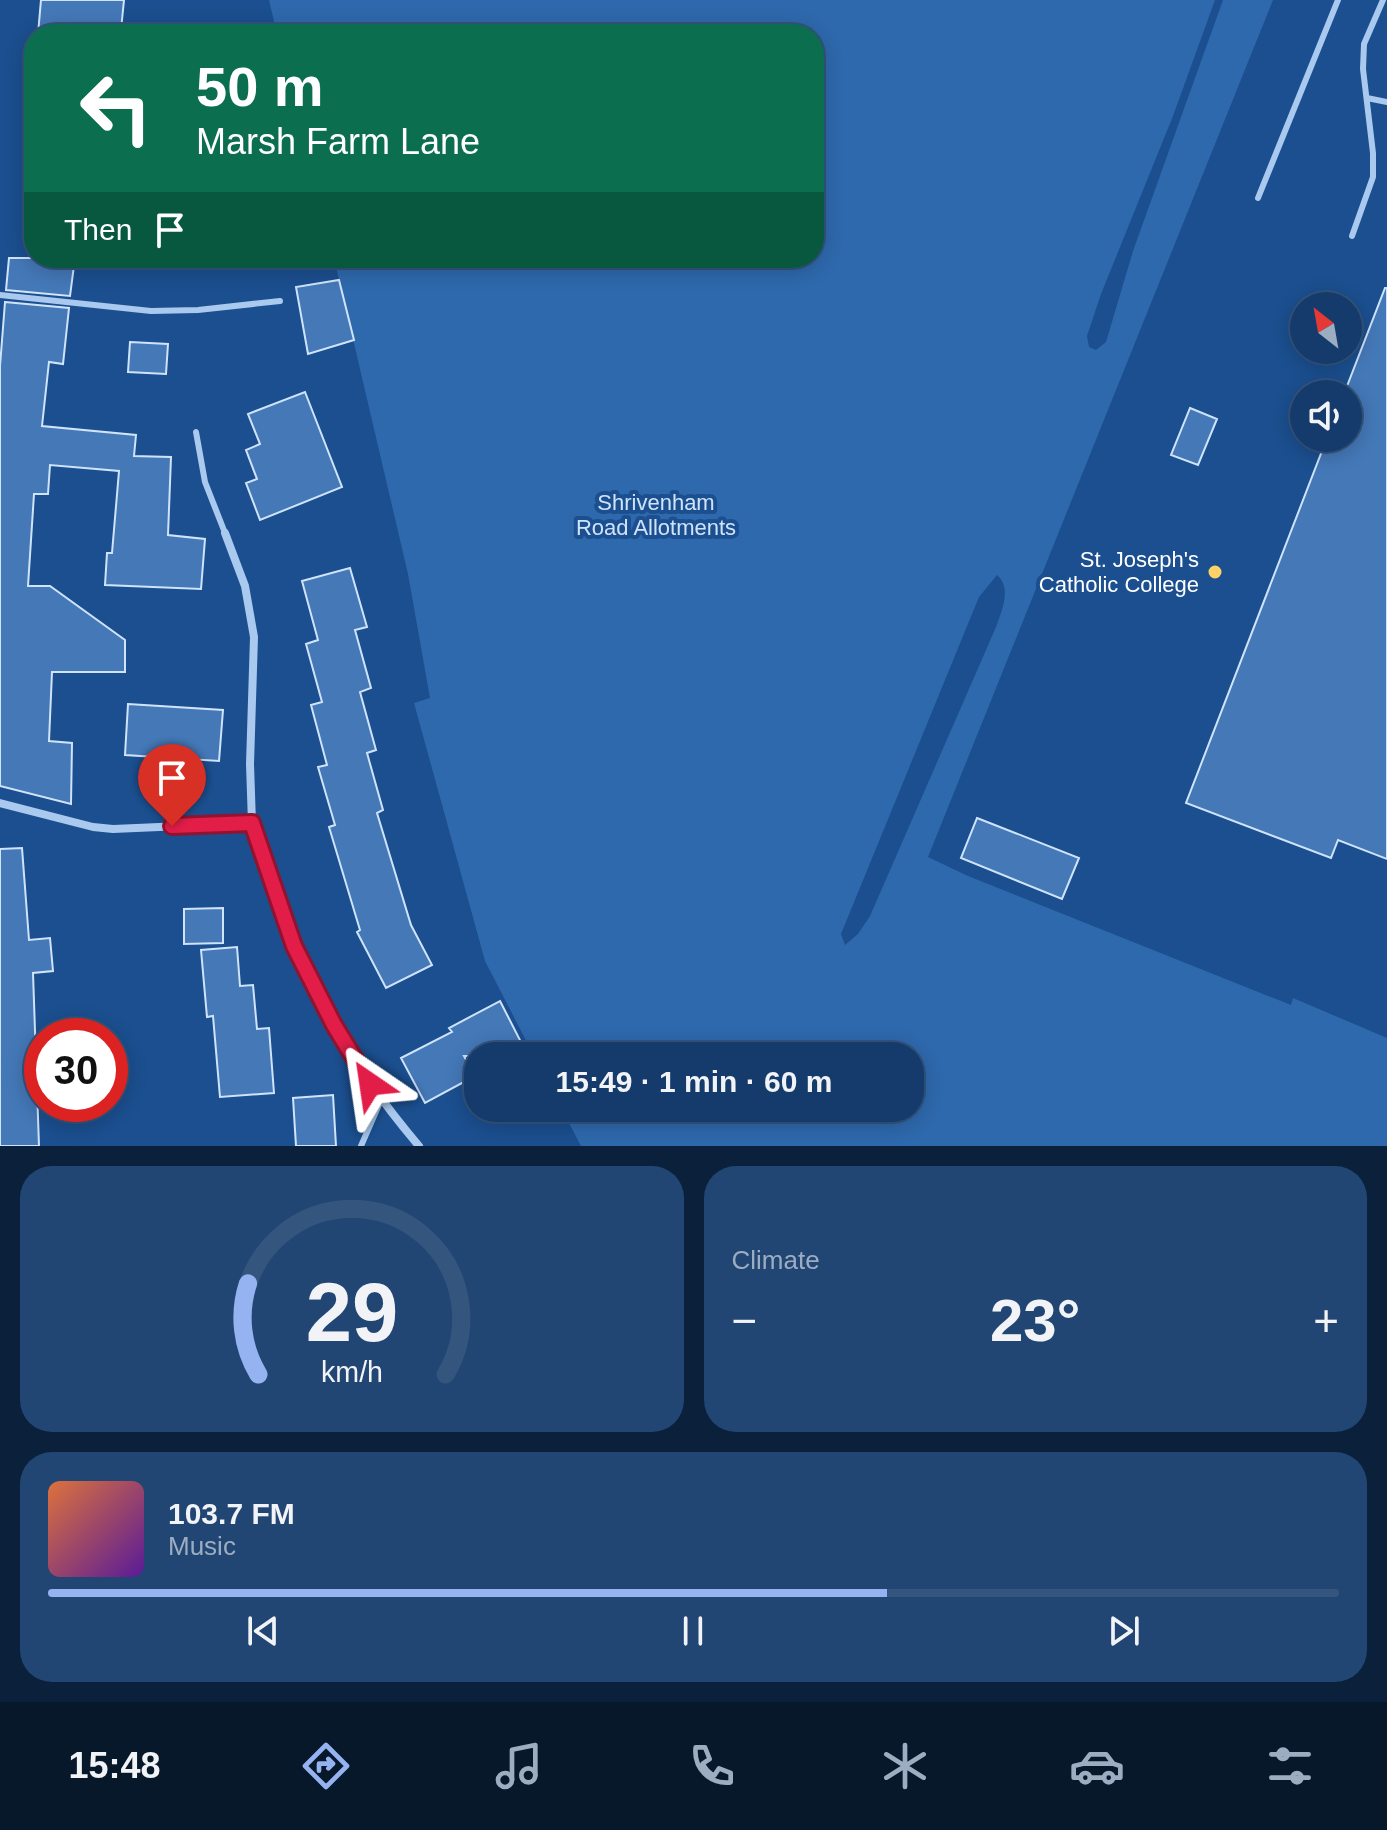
<!DOCTYPE html>
<meta charset="utf-8">
<style>
:root{--surface:#143b6b;--page:#214673;--text:#f1f3f6;--muted:#9dadc1;--line:#33557e;--accent:#95b2f1}
body{margin:0;font-family:Helvetica,sans-serif;background:var(--page);color:var(--text);height:100vh;display:flex;flex-direction:column;font-size:30px;white-space:nowrap}
*{box-sizing:border-box;margin:0}
p{font-size:26px;color:var(--muted)}
.icon{flex:none;width:44px;height:44px;fill:none;stroke:currentColor;stroke-width:2;stroke-linecap:round;stroke-linejoin:round}
.map{position:relative;height:1146px;overflow:hidden}
.side{display:flex;flex-direction:column;gap:20px;padding:20px;background:#0b203b;flex:1}
.side>*{flex:none}
.hud{position:absolute;left:24px;top:24px;width:800px;height:244px;border-radius:32px;box-shadow:0 4px 20px #0003,0 0 0 2px var(--line);background:#0b6e4f;color:#fff;overflow:hidden}
.needle{width:52px;rotate:329deg}
.fabs{position:absolute;left:1290px;top:292px;display:grid;gap:16px}
.fabs a{display:grid;place-items:center;width:72px;height:72px;border-radius:50%;background:var(--surface);box-shadow:0 4px 20px #0003,0 0 0 2px var(--line);font-size:40px}
.speed{position:absolute;left:24px;top:1018px;display:flex;gap:16px;font-size:40px;font-weight:700;text-align:center}
.speed>*{display:grid;place-content:center;width:104px;height:104px;border-radius:50%;background:var(--surface);box-shadow:0 4px 20px #0003,0 0 0 2px var(--line);line-height:1}
.speed .limit{border:12px solid #d22;background:#fff;color:#111}
.pin{position:absolute;display:grid;place-items:center;width:68px;height:68px;color:#fff;margin:-82px -34px;border-radius:50% 50% 50% 0;rotate:-45deg;box-shadow:0 0 8px #0007}
.pin .icon{rotate:45deg}
.me{position:absolute;width:88px;margin:-44px;rotate:328deg;stroke-linejoin:round;filter:drop-shadow(0 0 6px #0008)}
.turn{display:flex;align-items:center;gap:28px;height:168px;padding:0 40px;font-size:36px}
.turn .icon{width:104px;height:104px;stroke-width:2.5}
.turn b{display:block;font-size:56px;line-height:68px}
.then{display:flex;align-items:center;height:76px;padding:0 40px;background:#0003;gap:16px;font-size:30px}
.big{font-size:60px;font-weight:800;line-height:1.1}
.side .tile{flex:1;display:flex;flex-direction:column;justify-content:center;gap:12px;min-width:0;padding:0 28px;border-radius:32px;background:var(--page)}
.side .dial{align-items:center;gap:0}
.dial svg{height:208px;overflow:visible;fill:none;stroke:var(--line);stroke-width:7;stroke-linecap:round;text-anchor:middle}
.dial text{fill:var(--text);stroke:none}
.song{display:flex;align-items:center;gap:24px}
.cover{width:96px;height:96px;border-radius:12px;background:linear-gradient(135deg,hsl(20 70% 55%),hsl(270 70% 35%))}
.played{height:8px;border-radius:4px;background:linear-gradient(90deg,var(--accent) 65%,var(--line) 65%)}
.keys{display:flex;justify-content:space-around;direction:ltr}
.heat{display:flex;justify-content:space-between;align-items:center;font-size:44px;direction:ltr}
.side .tiles{flex:1;display:grid;gap:20px;grid-template-columns:1fr 1fr}
.tile:last-child{grid-column:span 2}
.trip{position:absolute;left:464px;top:1042px;width:460px;height:80px;border-radius:32px;background:var(--surface);box-shadow:0 4px 20px #0003,0 0 0 2px var(--line);font-weight:800;line-height:80px;text-align:center}
.dock{display:flex;height:128px;justify-content:space-around;align-items:center;background:#08182b;color:var(--muted)}
.dock .icon{width:56px;height:56px}
.dock .selected{color:var(--accent)}
.dock b{font-size:36px;color:var(--text)}
.map>svg:first-child{display:block}
.green{fill:#2e69ad;fill-rule:evenodd}
.building{fill:#4478b7;stroke:#cfe3fa;stroke-width:2}
.lines{fill:none;stroke-linecap:round;stroke-linejoin:round}
.lane{stroke:#a9c9ee;stroke-width:6}
.street{stroke:#a9c9ee;stroke-width:8}
.route-casing{stroke:#92132f;stroke-width:20}
.route{stroke:#e11d48;stroke-width:14}
.poi-dot{fill:#ffd166;stroke:#1b4f8f;stroke-width:3}
.labels{text-anchor:middle;dominant-baseline:central;stroke-width:8;stroke-linejoin:round;paint-order:stroke}
.park-label{font-size:22px;fill:#cfe3fa;stroke:#1b4f8f}
.poi-label{font-size:22px;fill:#fff;stroke:#1b4f8f;text-anchor:end}
</style>
<div class="map">
<svg width="1387" height="1146" viewBox="0 0 1387 1146">
<rect width="100%" height="100%" fill="#1b4f8f"/>
<path class="green" d="M269,0H1215L1173,116L1101,294L1087,336L1089,347L1096,350L1106,342L1133,251L1223,0H1273L928,857L968,876L1291,1005L1293,998L1387,1038V1146H581L561,1108H910V1056H534L485,961L414,703L430,698L408,574L334,258H814V34H277ZM997,575C1012,588 1002,610 996,627L870,916L858,934L845,945L841,934L979,597Z"/>
<path class="building" d="M41,0H124L121,30L108,29V34H38Z
M9,258H75L70,296L6,290Z
M339,280L354,340L308,354L296,287Z
M1385,288H1387V859L1338,840L1331,858L1186,803L1327,438H1348V394H1344Z
M5,302L69,308L63,364L49,362L42,426L136,435L134,456L171,457L168,535L205,539L201,589L105,585L107,553H112L119,471L50,465L48,494H34L28,586H50L125,640V672H52L49,741L72,743L71,804L0,786V366Z
M130,342L168,344L166,374L128,372Z
M305,392L342,487L260,520L246,483L257,479L246,450L260,444L248,414Z
M1190,408L1217,419L1198,465L1171,455Z
M350,568L367,627L355,630L371,688L360,692L376,750L367,753L383,810L377,813L411,925L432,965L386,988L357,932L360,930L329,827L335,825L318,767L327,765L311,705L322,702L306,644L318,640L302,581Z
M128,704L223,710L219,761L125,755Z
M977,818L1079,858L1062,899L961,858Z
M22,848L29,940L50,938L53,971L33,973L39,1146H0V849Z
M223,908V943L184,944V909Z
M237,947L240,986L253,985L257,1029L269,1028L274,1093L220,1097L213,1016L207,1017L201,950Z
M500,1001L523,1046L503,1056H464L475,1076L425,1103L401,1058L452,1032L449,1028Z
M333,1095L336,1146H296L293,1098Z"/>
<g class="lines">
<path class="lane" d="M1367,98L1387,102
M1258,198L1338,0
M1352,236L1373,177V153L1363,69L1364,44L1383,0
M0,295L151,311L198,310L280,301
M196,432L205,482L225,533
M361,1146L381,1100"/>
<path class="street" d="M225,533L245,586L254,637L250,764L252,823
M0,803L93,827L113,829L252,823C265,864 277,905 294,944C324,1018 367,1085 419,1146"/>
</g>
<g class="lines">
<defs>
<path id="route" d="M172,826L252,823L294,946L334,1025L370,1084"/>
</defs>
<use href="#route" class="route-casing"/>
<use href="#route" class="route"/>
</g>
<circle class="poi-dot" cx="1215" cy="572" r="8"/>
<g class="labels">
<g class="park-label">
<text x="656" y="502">Shrivenham<tspan x="656" dy="25">Road Allotments</tspan></text>
</g>
<g class="poi-label">
<text x="1199" y="559">St. Joseph's<tspan x="1199" dy="25">Catholic College</tspan></text>
</g>
</g>
</svg>
<div class="fabs">
<a><svg class="needle" viewBox="-14 -14 28 28"><path d="M0-13l5 13h-10z" fill="#e53935"/><path d="M0 13l5-13h-10z" fill="#9dadc1"/></svg></a>
<a><svg class="icon" aria-label="sound" viewBox="0 0 24 24"><path d="M4 9h4l5-4v14l-5-4H4zM17 9q2 3 0 6"/></svg></a>
</div>
<div class="speed"><div class="limit">30</div></div>
<div class="pin" style="left:172px;top:826px;background:#d93025"><svg class="icon" aria-label="arrive" viewBox="0 0 24 24"><path d="M6 21V4h12l-3 4 3 4H6"/></svg></div>
<svg class="me" style="left:370px;top:1084px" viewBox="-20 -20 40 40"><path d="M0-17L14 15 0 8-14 15z" fill="#e11d48" stroke="#fff" stroke-width="4"/></svg>
<div class="trip">15:49 · 1 min · 60 m</div>
<div class="hud">
<div class="turn"><svg class="icon" aria-label="left" viewBox="0 0 24 24"><path d="M17 20v-9H6M10 6l-5 5 5 5"/></svg><div><b>50 m</b>Marsh Farm Lane</div></div>
<div class="then">Then<svg class="icon" aria-label="arrive" viewBox="0 0 24 24"><path d="M6 21V4h12l-3 4 3 4H6"/></svg></div>
</div>
</div>
<section class="side">
<div class="tiles">
<div class="tile dial"><svg viewBox="0 0 100 80">
<path d="M14 69A42 42 0 1 1 86 69"/>
<path d="M14 69A42 42 0 0 1 10 34" stroke="#95b2f1"/>
<text x="50" y="56" font-size="32" font-weight="700">29</text>
<text x="50" y="72" font-size="11">km/h</text>
</svg></div>
<div class="tile"><p>Climate</p>
<div class="heat"><a>−</a><b class="big">23°</b><a>+</a></div>
</div>
<div class="tile">
<div class="song"><i class="cover"></i><div><b>103.7 FM</b><p>Music</p></div></div>
<div class="played"></div>
<div class="keys"><svg class="icon" aria-label="previous" viewBox="0 0 24 24"><path d="M18 5L8 12l10 7zM5 5v14"/></svg><svg class="icon" aria-label="pause" viewBox="0 0 24 24"><path d="M8 5v14M16 5v14"/></svg><svg class="icon" aria-label="next" viewBox="0 0 24 24"><path d="M6 5l10 7-10 7zM19 5v14"/></svg></div>
</div>
</div>
</section>
<nav class="dock">
<b>15:48</b>
<svg class="icon selected" aria-label="directions" viewBox="0 0 24 24"><path d="M12 3l9 9-9 9-9-9zM9 14v-3h6M13 9l2 2-2 2"/></svg>
<svg class="icon" aria-label="music" viewBox="0 0 24 24"><path d="M9 18V5l10-2v13"/><circle cx="6" cy="18" r="3"/><circle cx="16" cy="16" r="3"/></svg>
<svg class="icon" aria-label="phone" viewBox="0 0 24 24"><path d="M5 4h4l2 5-3 2q2 4 5 5l2-3 5 2v4C11 20 4 13 5 4z"/></svg>
<svg class="icon" aria-label="climate" viewBox="0 0 24 24"><path d="M12 3v18M4 7l16 10M4 17L20 7"/></svg>
<svg class="icon" aria-label="car" viewBox="0 0 24 24"><path d="M5 17H2v-5l4-1 3-4h7l3 4 3 1v5h-3M9 17h6M6 11h13"/><circle cx="7" cy="17" r="2"/><circle cx="17" cy="17" r="2"/></svg>
<svg class="icon" aria-label="filters" viewBox="0 0 24 24"><path d="M4 7h16M4 17h16"/><circle cx="9" cy="7" r="2"/><circle cx="15" cy="17" r="2"/></svg>
</nav>
